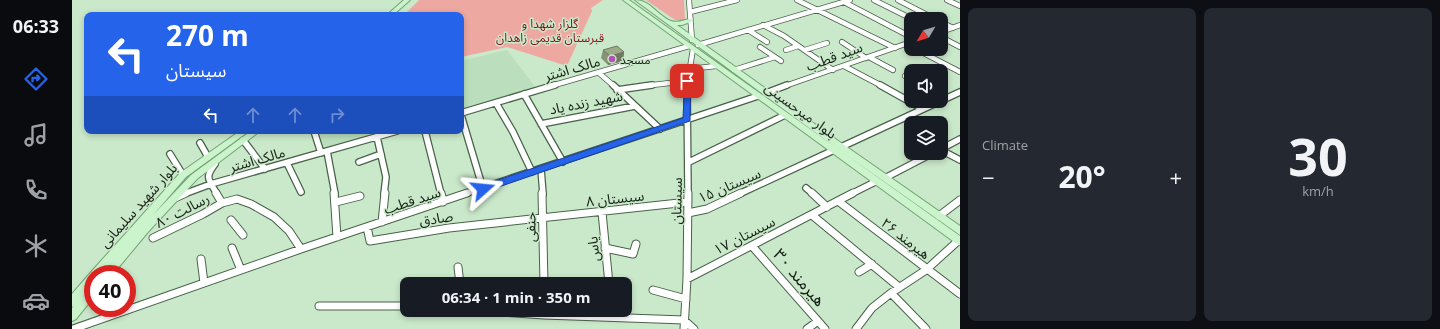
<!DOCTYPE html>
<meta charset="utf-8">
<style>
:root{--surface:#171b24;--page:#242831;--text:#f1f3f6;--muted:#9ea1a6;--accent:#2563eb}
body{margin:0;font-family:"Open Sans","Noto Sans Arabic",sans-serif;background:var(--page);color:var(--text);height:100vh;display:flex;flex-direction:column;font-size:15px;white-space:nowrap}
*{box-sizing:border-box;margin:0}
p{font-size:13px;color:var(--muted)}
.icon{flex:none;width:22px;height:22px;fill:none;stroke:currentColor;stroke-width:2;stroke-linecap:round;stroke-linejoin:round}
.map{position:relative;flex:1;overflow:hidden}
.sheet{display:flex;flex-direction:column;gap:8px;padding:8px;background:#0d0f14;width:480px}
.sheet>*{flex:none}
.top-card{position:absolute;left:12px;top:12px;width:380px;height:122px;border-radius:8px;box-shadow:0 2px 6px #0003;background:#2563eb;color:#fff;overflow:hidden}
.needle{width:26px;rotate:232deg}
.tools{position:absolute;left:832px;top:12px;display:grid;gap:8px}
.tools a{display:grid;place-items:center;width:44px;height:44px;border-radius:8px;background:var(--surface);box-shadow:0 2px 6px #0003;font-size:20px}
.speed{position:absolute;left:12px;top:265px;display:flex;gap:8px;font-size:20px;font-weight:700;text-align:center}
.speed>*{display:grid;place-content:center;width:52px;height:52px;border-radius:50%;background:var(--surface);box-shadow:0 2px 6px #0003;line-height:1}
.speed .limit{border:6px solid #d22;background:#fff;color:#111}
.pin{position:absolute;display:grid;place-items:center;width:34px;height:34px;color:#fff;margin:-17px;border-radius:8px;box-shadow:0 2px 6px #0006}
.me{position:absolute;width:44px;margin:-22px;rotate:72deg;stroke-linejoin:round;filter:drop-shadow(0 0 3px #0008)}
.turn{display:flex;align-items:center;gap:14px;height:84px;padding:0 16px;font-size:18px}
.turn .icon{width:52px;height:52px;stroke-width:2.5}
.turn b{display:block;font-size:28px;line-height:34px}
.lanes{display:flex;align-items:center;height:38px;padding:0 16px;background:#0003;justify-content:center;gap:20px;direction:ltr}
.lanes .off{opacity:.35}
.big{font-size:30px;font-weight:700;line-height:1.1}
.sheet .tile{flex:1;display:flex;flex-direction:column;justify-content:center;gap:6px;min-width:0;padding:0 14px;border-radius:8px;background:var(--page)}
.sheet .dial{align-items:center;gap:0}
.dial b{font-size:52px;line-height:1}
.heat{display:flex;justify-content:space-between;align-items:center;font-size:22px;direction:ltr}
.sheet .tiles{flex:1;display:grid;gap:8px;grid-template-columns:repeat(2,1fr)}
.trip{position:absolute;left:328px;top:277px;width:232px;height:40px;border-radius:8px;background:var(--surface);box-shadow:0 2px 6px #0003;font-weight:700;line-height:40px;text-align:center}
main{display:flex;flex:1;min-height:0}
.tabs{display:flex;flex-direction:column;width:72px;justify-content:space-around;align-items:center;background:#090b0e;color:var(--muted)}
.tabs .icon{width:28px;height:28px}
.tabs .selected{color:var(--accent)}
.tabs b{font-size:18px;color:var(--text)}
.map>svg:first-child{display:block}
.built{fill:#bbdfbc}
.green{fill:#eca8a1}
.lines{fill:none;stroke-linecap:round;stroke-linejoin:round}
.minor-far2-casing{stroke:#486249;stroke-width:6}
.minor-far1-casing{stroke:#486249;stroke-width:8}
.minor-casing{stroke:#486249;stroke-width:9}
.major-casing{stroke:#75a476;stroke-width:2}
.minor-far2{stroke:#fff;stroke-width:4.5}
.minor-far1{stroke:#fff;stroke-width:5.5}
.minor{stroke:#fff;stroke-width:7}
.major{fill:#cbf3cc;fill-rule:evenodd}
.wall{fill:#879376}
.shaded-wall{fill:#6e7860}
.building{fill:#9dab89;stroke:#6e7860}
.route{fill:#2563eb;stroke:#184099}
.poi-dot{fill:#b251b8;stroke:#cae8ca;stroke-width:1.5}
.labels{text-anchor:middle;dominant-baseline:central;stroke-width:3;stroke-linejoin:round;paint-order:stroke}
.far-park-label{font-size:12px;fill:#8b0d17;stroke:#cae8ca}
.far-poi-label{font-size:12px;fill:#162116;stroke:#cae8ca;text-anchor:start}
.street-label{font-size:14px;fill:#162116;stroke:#cae8ca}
.near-street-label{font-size:17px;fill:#162116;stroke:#cae8ca}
</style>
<main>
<nav class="tabs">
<b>06:33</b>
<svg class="icon selected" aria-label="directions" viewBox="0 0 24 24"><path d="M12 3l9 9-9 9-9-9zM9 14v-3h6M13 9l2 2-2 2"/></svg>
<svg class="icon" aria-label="music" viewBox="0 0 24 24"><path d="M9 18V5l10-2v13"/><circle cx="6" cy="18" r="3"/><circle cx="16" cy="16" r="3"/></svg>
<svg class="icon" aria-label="phone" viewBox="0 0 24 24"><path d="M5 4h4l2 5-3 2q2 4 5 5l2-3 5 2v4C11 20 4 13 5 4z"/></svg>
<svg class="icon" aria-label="climate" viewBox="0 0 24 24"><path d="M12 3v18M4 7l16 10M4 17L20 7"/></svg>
<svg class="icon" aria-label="car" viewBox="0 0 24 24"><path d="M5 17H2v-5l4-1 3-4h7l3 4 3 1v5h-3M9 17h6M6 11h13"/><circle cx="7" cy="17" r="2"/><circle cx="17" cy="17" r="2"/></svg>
</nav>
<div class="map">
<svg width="888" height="329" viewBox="0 0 888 329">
<rect width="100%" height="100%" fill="#cae8ca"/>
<path class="built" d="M435,50L464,88L389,110V61Z
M247,131H315L252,149Z"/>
<path class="green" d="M347,0H531L519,8L520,11L495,66L435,47L389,57V15H332Z
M574,0H612L613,20H603Z"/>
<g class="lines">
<defs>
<path id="minor-far2" d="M617,0L620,40
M725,0L823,48
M802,0L840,19
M826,0L863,19
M875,0L888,6
M772,2L839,37
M618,12L665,0
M869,22L881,28
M691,25L712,36L761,70
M676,30L695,42
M869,32L888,25
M869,37L888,47
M770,42L794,58
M626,45L778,0
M688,47L709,61
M844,49L888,72
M714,50L726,46
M733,50L755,43
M797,57L821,70
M772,66L810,86
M662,70L703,57
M527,73L542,86
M616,74L626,68L644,66
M833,76L839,79
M479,86L617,46
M572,86L615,81
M615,86L621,49
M713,86L839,42"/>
<path id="minor-far1" d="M541,85L588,129
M615,85L616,194
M808,85L851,109
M545,90L580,85
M694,93L715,85
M452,94L491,162
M424,103L441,132L460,172
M389,113L483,85
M389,115L411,189
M469,124L563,106
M242,131L249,153
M353,131L369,194
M305,137L314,177L312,194
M171,140L193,169
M128,143L136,157
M769,147L888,92
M869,149L888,139
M869,150L888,160
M255,151L263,194
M98,154L111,175
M287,162L309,154
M617,162L713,115
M215,163L229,192
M143,164C132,178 137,180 145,194
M469,169L471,194
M813,178L861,153
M734,188L741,194
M112,194L139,184L325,131
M392,194L686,96
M667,194L762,150
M779,194L805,181"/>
<path id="minor" d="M144,193L150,203L165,199L179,204L202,217L217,231L229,249
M262,193L265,237
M369,193L371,202
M470,193L472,284
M740,193L755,207
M103,198L114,193
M766,201L888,294
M264,202L288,196
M530,212L537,284
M616,213L635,209L669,193
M740,215L827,287
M867,216L888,200
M159,220L171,235
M310,222L313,193
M295,227L298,241L377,228L616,202
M81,238L131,214L150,203
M680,246L753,329
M160,248L169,270
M533,248L561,254L564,244
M129,259L132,283
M386,267L388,284
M787,272L800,264
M615,279L781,193
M581,290L614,299
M819,293L854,329
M247,306H335
M401,310L472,315L612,320L622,329
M1,329L229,249L395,193
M612,329L615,279L616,193
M735,329L746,321
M784,329L800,308L819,293L854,270L887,240"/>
<path id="major" d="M332,0H338L321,15H315Z
M551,0H557L888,236V245L885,244Z
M563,0C578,0 586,16 599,21C607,24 614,18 621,19V21L610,25H605L772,145L888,226V235L766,149Z
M168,131H177L114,177L81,215L119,175L179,131H188L125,179L76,232L41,274H30L31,271L29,274H21V284L18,287L21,286V298L4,319L0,321V308L2,306L0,307V294L20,271L108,173Z"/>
</defs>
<use href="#minor-far2" class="minor-far2-casing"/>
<use href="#minor-far1" class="minor-far1-casing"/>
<use href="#minor" class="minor-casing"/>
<use href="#major" class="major-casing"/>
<use href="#minor-far2" class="minor-far2"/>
<use href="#minor-far1" class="minor-far1"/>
<use href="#minor" class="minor"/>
<use href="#major" class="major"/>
</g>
<path class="wall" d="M531,50L552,52L551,61L536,65L529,58Z"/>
<path class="shaded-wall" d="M552,52L551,61L536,65L538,56Z"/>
<path class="building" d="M545,46L552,52L538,56L531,50Z"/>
<path class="route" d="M613,79H615L619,81L618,121L415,191L411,192L407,189L408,186L611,118Z"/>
<circle class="poi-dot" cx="540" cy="59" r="4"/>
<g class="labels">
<g class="far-park-label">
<text x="478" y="23">گلزار شهدا و<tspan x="478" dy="14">قبرستان قدیمی زاهدان</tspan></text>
</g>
<g class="far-poi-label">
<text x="548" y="59">مسجد</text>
</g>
<g class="street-label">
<text transform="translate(762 56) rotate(-20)">سید قطب</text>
<text transform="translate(500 68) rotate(-16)">مالک اشتر</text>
<text transform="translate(514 102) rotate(-11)">شهید زنده یاد</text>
<text transform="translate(729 110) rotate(36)">بلوار میرحسینی</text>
<text transform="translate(185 159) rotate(-16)">مالک اشتر</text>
<text transform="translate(657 185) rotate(-23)">سیستان ۱۵</text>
<text transform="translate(543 198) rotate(-6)">سیستان ۸</text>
<text transform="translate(340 200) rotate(-18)">سید قطب</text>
<text transform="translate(604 201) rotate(-89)">سیستان</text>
<text transform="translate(66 205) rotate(-48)">بلوار شهید سلیمانی</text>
<text transform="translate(110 210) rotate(-27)">رسالت ۸۰</text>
<text transform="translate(364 218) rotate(-9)">صادق</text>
<text transform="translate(458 227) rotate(-91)">حنفی</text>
<text transform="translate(672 235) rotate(-27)">سیستان ۱۷</text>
<text transform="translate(834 238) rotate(38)">هیرمند ۲۶</text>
<text transform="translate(521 249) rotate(-96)">یاس</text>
</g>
<g class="near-street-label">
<text transform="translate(728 277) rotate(49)">هیرمند ۳۰</text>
</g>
</g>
</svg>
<div class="tools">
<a><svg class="needle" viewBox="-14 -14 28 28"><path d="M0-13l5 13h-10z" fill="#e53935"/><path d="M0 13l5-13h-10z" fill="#9ea1a6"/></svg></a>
<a><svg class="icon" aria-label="sound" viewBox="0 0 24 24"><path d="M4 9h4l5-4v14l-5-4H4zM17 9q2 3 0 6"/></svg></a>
<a><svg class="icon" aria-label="layers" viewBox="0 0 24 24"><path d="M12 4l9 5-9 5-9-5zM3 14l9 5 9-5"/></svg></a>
</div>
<div class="speed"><div class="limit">40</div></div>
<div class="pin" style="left:615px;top:81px;background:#d93025"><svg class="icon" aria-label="arrive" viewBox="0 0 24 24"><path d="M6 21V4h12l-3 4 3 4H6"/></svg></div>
<svg class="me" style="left:411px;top:189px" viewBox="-20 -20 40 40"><path d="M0-17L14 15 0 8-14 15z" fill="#2563eb" stroke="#fff" stroke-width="4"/></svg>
<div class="trip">06:34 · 1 min · 350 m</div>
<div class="top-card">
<div class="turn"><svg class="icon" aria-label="left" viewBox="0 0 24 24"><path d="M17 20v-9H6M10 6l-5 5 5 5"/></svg><div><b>270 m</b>سیستان</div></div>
<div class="lanes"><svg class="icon" aria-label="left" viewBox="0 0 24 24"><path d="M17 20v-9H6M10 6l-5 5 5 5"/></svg><svg class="icon off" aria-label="ahead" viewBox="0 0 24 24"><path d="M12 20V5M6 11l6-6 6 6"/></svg><svg class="icon off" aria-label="ahead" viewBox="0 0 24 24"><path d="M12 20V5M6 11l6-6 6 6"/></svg><svg class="icon off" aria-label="right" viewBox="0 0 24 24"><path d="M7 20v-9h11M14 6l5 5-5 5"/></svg></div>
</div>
</div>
<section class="sheet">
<div class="tiles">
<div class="tile"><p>Climate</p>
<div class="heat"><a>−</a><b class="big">20°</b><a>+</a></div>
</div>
<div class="tile dial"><b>30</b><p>km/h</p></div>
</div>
</section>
</main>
